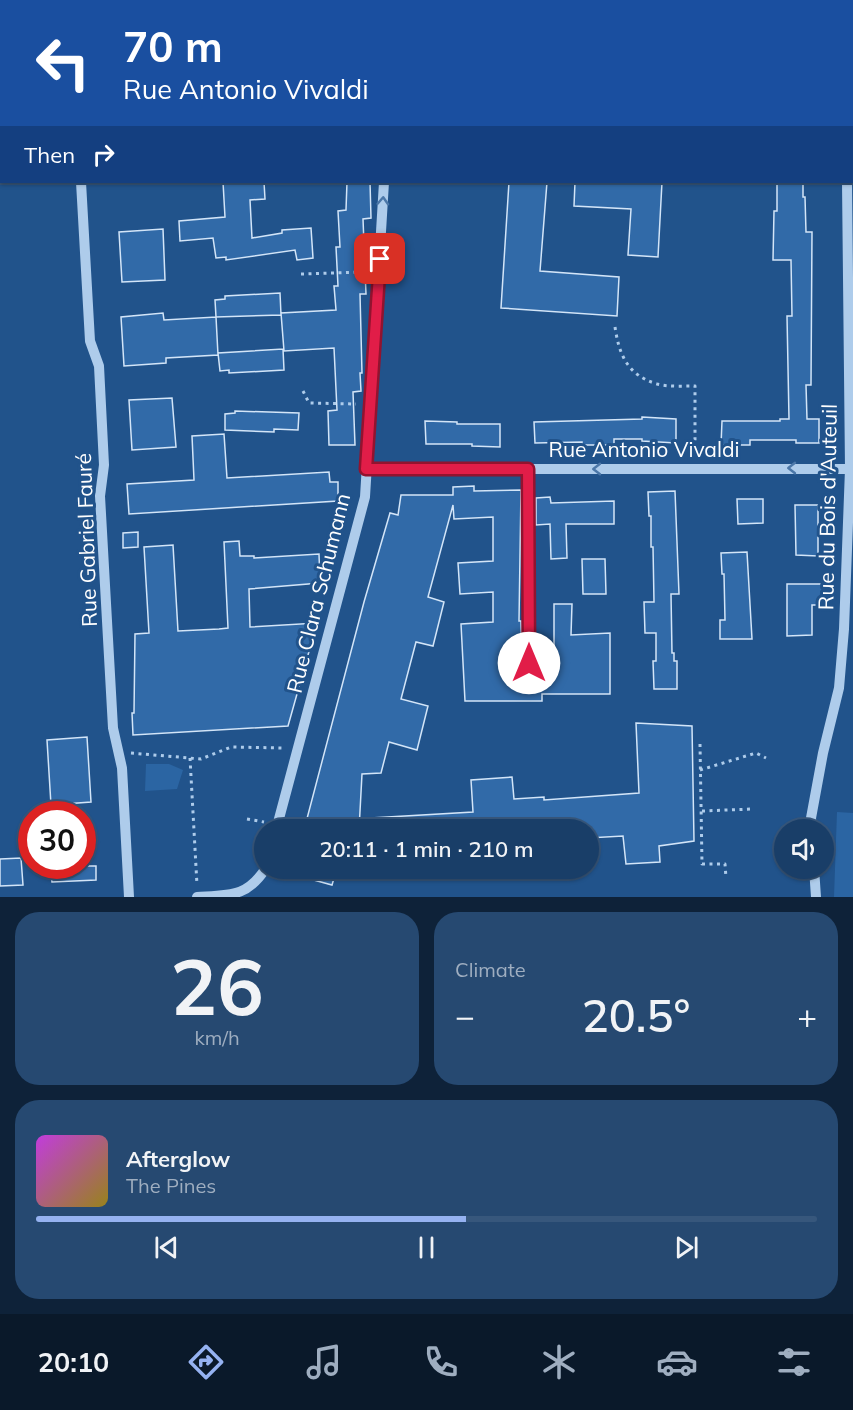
<!DOCTYPE html>
<meta charset="utf-8">
<style>
:root{--surface:#193e68;--page:#264971;--text:#f1f3f6;--muted:#9faec0;--line:#37577c;--accent:#95b2f1}
body{margin:0;font-family:Mulish,sans-serif;background:var(--page);color:var(--text);height:100vh;display:flex;flex-direction:column;font-size:22px;white-space:nowrap}
*{box-sizing:border-box;margin:0}
p{font-size:20px;color:var(--muted)}
.icon{flex:none;width:33px;height:33px;fill:none;stroke:currentColor;stroke-width:2;stroke-linecap:round;stroke-linejoin:round}
.map{position:relative;height:897px;overflow:hidden}
.drawer{display:flex;flex-direction:column;gap:15px;padding:15px;background:#0e2239;flex:1}
.drawer>*{flex:none}
.top-card{position:absolute;left:0px;top:0px;width:854px;height:183px;box-shadow:0 2px 4px #0004,0 0 0 2px var(--line);background:#1a4fa0;color:#fff;overflow:hidden}
.fabs{position:absolute;left:774px;top:819px;display:grid;gap:12px}
.fabs a{display:grid;place-items:center;width:60px;height:60px;border-radius:50%;background:var(--surface);box-shadow:0 2px 4px #0004,0 0 0 2px var(--line);font-size:30px}
.speed{position:absolute;left:18px;top:801px;display:flex;gap:12px;font-size:30px;font-weight:700;text-align:center}
.speed>*{display:grid;place-content:center;width:78px;height:78px;border-radius:50%;background:var(--surface);box-shadow:0 2px 4px #0004,0 0 0 2px var(--line);line-height:1}
.speed .limit{border:9px solid #d22;background:#fff;color:#111}
.pin{position:absolute;display:grid;place-items:center;width:51px;height:51px;color:#fff;margin:-26px;border-radius:12px;box-shadow:0 3px 9px #0006}
.me{position:absolute;width:66px;margin:-33px;rotate:0deg;stroke-linejoin:round;filter:drop-shadow(0 0 4px #0008)}
.turn{display:flex;align-items:center;gap:21px;height:126px;padding:0 24px;font-size:27px}
.turn .icon{width:78px;height:78px;stroke-width:2.5}
.turn b{display:block;font-size:42px;line-height:51px}
.then{display:flex;align-items:center;height:57px;padding:0 24px;background:#0003;gap:12px;font-size:22px}
.big{font-size:45px;font-weight:600;line-height:1.1}
.drawer .widget{flex:1;display:flex;flex-direction:column;justify-content:center;gap:9px;min-width:0;padding:0 21px;border-radius:24px;background:var(--page)}
.drawer .dial{align-items:center;gap:0}
.dial b{font-size:78px;line-height:1}
.song{display:flex;align-items:center;gap:18px}
.cover{width:72px;height:72px;border-radius:9px;background:linear-gradient(135deg,hsl(290 70% 55%),hsl(50 70% 35%))}
.played{height:6px;border-radius:3px;background:linear-gradient(90deg,var(--accent) 55%,var(--line) 55%)}
.keys{display:flex;justify-content:space-around;direction:ltr}
.heat{display:flex;justify-content:space-between;align-items:center;font-size:33px;direction:ltr}
.drawer .tiles{flex:1;display:grid;gap:15px;grid-template-columns:1fr 1fr}
.widget:last-child{grid-column:span 2}
.trip{position:absolute;left:254px;top:819px;width:345px;height:60px;border-radius:30px;background:var(--surface);box-shadow:0 2px 4px #0004,0 0 0 2px var(--line);font-weight:600;line-height:60px;text-align:center}
.tabs{display:flex;height:96px;justify-content:space-around;align-items:center;background:#0a192a;color:var(--muted)}
.tabs .icon{width:42px;height:42px}
.tabs .selected{color:var(--accent)}
.tabs b{font-size:27px;color:var(--text)}
.map>svg:first-child{display:block}
.green{fill:#2b65a3}
.building{fill:#316aa8;stroke:#d3e5f8;stroke-width:1.5}
.lines{fill:none;stroke-linecap:round;stroke-linejoin:round}
.path{stroke:#aecceb;stroke-width:3;stroke-dasharray:3 4.5;stroke-linecap:butt}
.minor{stroke:#aecceb;stroke-width:10}
.oneway{stroke:#4b77a8}
.route-casing{stroke:#92132f;stroke-width:15}
.route{stroke:#e11d48;stroke-width:10}
.labels{text-anchor:middle;dominant-baseline:central;stroke-width:6;stroke-linejoin:round;paint-order:stroke}
.street-label{font-size:21px;fill:#fff;stroke:#21538b}
</style>
<div class="map">
<svg width="853" height="897" viewBox="0 0 853 897">
<rect width="100%" height="100%" fill="#21538b"/>
<path class="green" d="M146,764H169L183,770L177,789L145,791Z
M837,812L853,813V897H834Z"/>
<path class="building" d="M223,182H264L265,199L250,200L252,238L282,233V230L311,228L313,258L297,260L295,250L226,260V257L216,258L213,238L180,241L179,221L225,217Z
M347,182H370L371,218L363,219L366,294H360L362,373H360L361,391L353,392L355,445H329L328,411L337,410L334,348L284,351L281,313L336,310L334,286H338L336,247H340L338,211L346,210Z
M509,182H547L540,271L619,277L617,316L501,308Z
M575,182H662L658,257L628,255L631,209L574,206Z
M777,182H803V197H805L806,232H812L811,385H806L807,419H819V443H796V440H750V445H721L722,421H780V419H789L787,316H792L791,260H773L774,211H777Z
M163,229L165,280L122,282L119,232Z
M280,293L281,315L216,317L215,300L225,299V296Z
M163,313L164,320L216,317L218,355L166,358V363L124,366L121,317Z
M283,349L284,370L229,373V370L220,371L218,353Z
M172,398L176,447L132,450L129,400Z
M235,411L299,413L298,430L274,429V432L225,430V414L235,413Z
M642,417L676,419V443L642,441V439H614V445H582V442L535,443L534,422L642,419Z
M425,421L457,422V424H500V447L472,446V444H426Z
M224,434L227,478L329,472L330,482H338V501L129,514L127,484L194,480L192,436Z
M474,486V491L521,490L519,621H521L522,669H554V604H572L571,635L610,633V694H542V701H465L461,624L493,622V592L460,594L458,563L493,561V517L454,519L453,505L428,597L444,602L433,646L416,642L401,699L428,706L417,750L389,742L381,773L362,774L359,830H304L364,602L390,513L398,515L401,495H453V487Z
M675,491L679,594H671L672,653H674V661H677V689H654L653,661H656V633H645L644,602H654L653,547H651V516H649L648,492Z
M550,497L551,503L614,501V524H566L567,558L551,559L550,524L536,525V498Z
M737,499H763V523L738,524Z
M795,505H818V556L796,555Z
M138,532V547L123,548V533Z
M239,541L240,556H254V558L319,554L320,583L249,589L250,627L317,623L288,726L133,735L132,713H134L135,634L149,633L144,547L173,545L178,631L219,629L228,628L224,542Z
M747,552L752,639H720V620H725L724,574H722L721,553Z
M582,559H605L606,594H583Z
M787,584H829L828,605H812V635L787,636Z
M636,723L692,726L694,841L659,846L660,862L626,864L623,836L588,838V830H372L371,818L473,812L471,780L512,777L514,799L544,797V800L639,793Z
M87,737L91,802L51,805L47,740Z
M21,858L23,885L0,886V859Z
M50,866H96V880L52,882Z
M288,868H337L332,885L288,873Z"/>
<g class="lines">
<path class="path" d="M301,274L365,272
M615,327C619,354 627,375 657,384C668,387 683,386 695,386V456
M303,391L309,403L356,404
M700,744L702,864H725L726,878
M131,753L201,759L231,747L284,748
M190,758L197,885
M700,770L756,753L766,758
M702,811L753,809
M247,819L264,822"/>
<path class="minor" d="M74,0V2
M393,2V0
M632,2V0
M852,31L853,17
M81,182L90,341L99,366L104,465L100,496L113,728L122,768L129,897
M366,469H850
M528,469L529,663
M276,830L365,497L384,182
M812,830L811,818L823,753L839,688L844,629L850,469L847,182
M814,868L816,897
M197,897C231,895 247,897 266,868"/>
</g>
<defs><path id="oneway-chevron" d="M-2-3.5L2.5 0L-2 3.5" fill="none" stroke-width="1.6" stroke-linecap="round" stroke-linejoin="round" transform="scale(1.5)"/></defs>
<g class="oneway">
<use href="#oneway-chevron" transform="translate(383 201) rotate(-87)"/>
<use href="#oneway-chevron" transform="translate(792 468) rotate(-180)"/>
<use href="#oneway-chevron" transform="translate(597 469) rotate(180)"/>
</g>
<g class="lines">
<defs>
<path id="route" d="M380,259L366,469H528L529,663"/>
</defs>
<use href="#route" class="route-casing"/>
<use href="#route" class="route"/>
</g>
<g class="labels">
<g class="street-label">
<text x="644" y="449">Rue Antonio Vivaldi</text>
<text transform="translate(827 507) rotate(-89)">Rue du Bois d'Auteuil</text>
<text transform="translate(86 540) rotate(-92)">Rue Gabriel Fauré</text>
<text transform="translate(318 593) rotate(-76)">Rue Clara Schumann</text>
</g>
</g>
</svg>
<div class="fabs">
<a><svg class="icon" aria-label="sound" viewBox="0 0 24 24"><path d="M4 9h4l5-4v14l-5-4H4zM17 9q2 3 0 6"/></svg></a>
</div>
<div class="speed"><div class="limit">30</div></div>
<div class="pin" style="left:380px;top:259px;background:#d93025"><svg class="icon" aria-label="arrive" viewBox="0 0 24 24"><path d="M6 21V4h12l-3 4 3 4H6"/></svg></div>
<svg class="me" style="left:529px;top:663px" viewBox="-20 -20 40 40"><circle r="19" fill="#fff"/><path d="M0-13L10 11 0 6-10 11z" fill="#e11d48"/></svg>
<div class="trip">20:11 · 1 min · 210 m</div>
<div class="top-card">
<div class="turn"><svg class="icon" aria-label="left" viewBox="0 0 24 24"><path d="M17 20v-9H6M10 6l-5 5 5 5"/></svg><div><b>70 m</b>Rue Antonio Vivaldi</div></div>
<div class="then">Then<svg class="icon" aria-label="right" viewBox="0 0 24 24"><path d="M7 20v-9h11M14 6l5 5-5 5"/></svg></div>
</div>
</div>
<section class="drawer">
<div class="tiles">
<div class="widget dial"><b>26</b><p>km/h</p></div>
<div class="widget"><p>Climate</p>
<div class="heat"><a>−</a><b class="big">20.5°</b><a>+</a></div>
</div>
<div class="widget">
<div class="song"><i class="cover"></i><div><b>Afterglow</b><p>The Pines</p></div></div>
<div class="played"></div>
<div class="keys"><svg class="icon" aria-label="previous" viewBox="0 0 24 24"><path d="M18 5L8 12l10 7zM5 5v14"/></svg><svg class="icon" aria-label="pause" viewBox="0 0 24 24"><path d="M8 5v14M16 5v14"/></svg><svg class="icon" aria-label="next" viewBox="0 0 24 24"><path d="M6 5l10 7-10 7zM19 5v14"/></svg></div>
</div>
</div>
</section>
<nav class="tabs">
<b>20:10</b>
<svg class="icon selected" aria-label="directions" viewBox="0 0 24 24"><path d="M12 3l9 9-9 9-9-9zM9 14v-3h6M13 9l2 2-2 2"/></svg>
<svg class="icon" aria-label="music" viewBox="0 0 24 24"><path d="M9 18V5l10-2v13"/><circle cx="6" cy="18" r="3"/><circle cx="16" cy="16" r="3"/></svg>
<svg class="icon" aria-label="phone" viewBox="0 0 24 24"><path d="M5 4h4l2 5-3 2q2 4 5 5l2-3 5 2v4C11 20 4 13 5 4z"/></svg>
<svg class="icon" aria-label="climate" viewBox="0 0 24 24"><path d="M12 3v18M4 7l16 10M4 17L20 7"/></svg>
<svg class="icon" aria-label="car" viewBox="0 0 24 24"><path d="M5 17H2v-5l4-1 3-4h7l3 4 3 1v5h-3M9 17h6M6 11h13"/><circle cx="7" cy="17" r="2"/><circle cx="17" cy="17" r="2"/></svg>
<svg class="icon" aria-label="filters" viewBox="0 0 24 24"><path d="M4 7h16M4 17h16"/><circle cx="9" cy="7" r="2"/><circle cx="15" cy="17" r="2"/></svg>
</nav>
